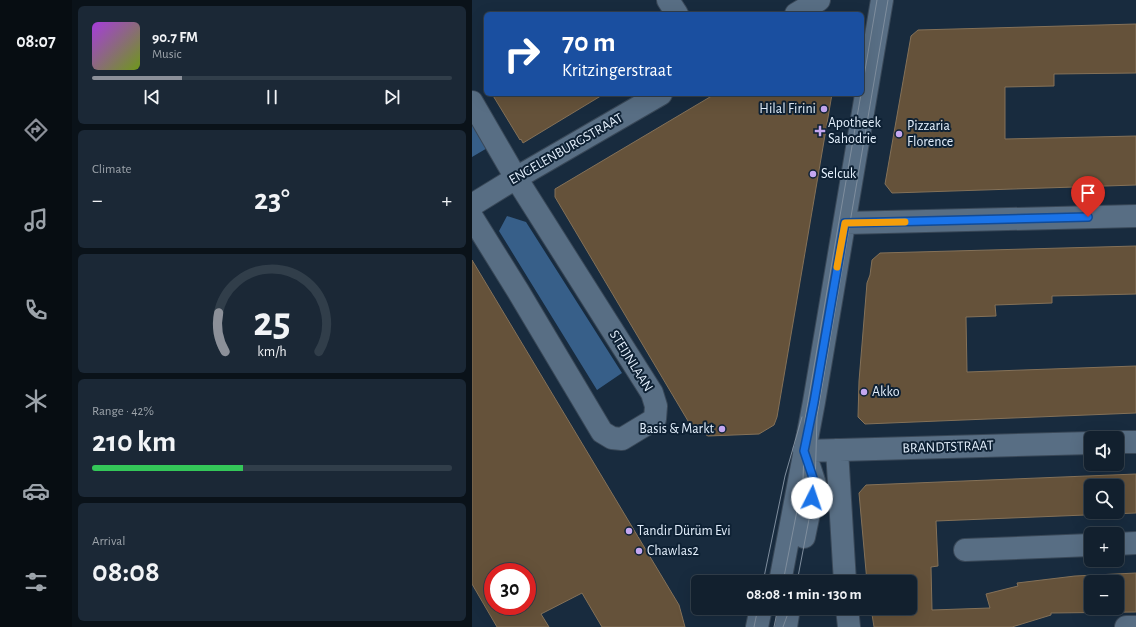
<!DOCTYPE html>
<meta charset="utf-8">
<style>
:root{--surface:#12202e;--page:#1b2836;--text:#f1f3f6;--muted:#9ca3aa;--line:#313e4a;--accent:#8c9099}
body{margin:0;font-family:"Alegreya Sans",sans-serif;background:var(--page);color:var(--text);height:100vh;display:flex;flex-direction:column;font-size:15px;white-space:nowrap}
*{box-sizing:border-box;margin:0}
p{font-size:13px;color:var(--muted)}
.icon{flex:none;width:22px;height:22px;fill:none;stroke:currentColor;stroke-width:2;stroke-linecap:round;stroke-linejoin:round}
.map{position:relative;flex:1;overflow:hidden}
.sheet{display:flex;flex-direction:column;gap:6px;padding:6px;background:#0a1219;width:400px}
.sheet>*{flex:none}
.guide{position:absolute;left:12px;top:12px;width:380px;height:84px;border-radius:6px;box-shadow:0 4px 16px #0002,0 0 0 1px var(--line);background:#1a4fa0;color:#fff;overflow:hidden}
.tools{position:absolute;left:612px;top:431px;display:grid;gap:8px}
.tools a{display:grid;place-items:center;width:40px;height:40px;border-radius:6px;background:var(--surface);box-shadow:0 4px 16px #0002,0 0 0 1px var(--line);font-size:20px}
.speed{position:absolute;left:12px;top:563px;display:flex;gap:8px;font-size:20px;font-weight:700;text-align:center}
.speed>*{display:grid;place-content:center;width:52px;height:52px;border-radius:50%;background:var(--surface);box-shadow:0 4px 16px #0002,0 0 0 1px var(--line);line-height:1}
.speed .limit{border:6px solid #d22;background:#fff;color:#111}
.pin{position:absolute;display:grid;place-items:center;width:34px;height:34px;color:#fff;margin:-41px -17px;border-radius:50% 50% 50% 0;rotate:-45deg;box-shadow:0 0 4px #0007}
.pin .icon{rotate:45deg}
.me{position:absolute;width:44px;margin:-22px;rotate:4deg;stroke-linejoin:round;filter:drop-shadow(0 0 3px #0008)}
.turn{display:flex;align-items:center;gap:14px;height:84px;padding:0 12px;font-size:18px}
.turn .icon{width:52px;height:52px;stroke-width:2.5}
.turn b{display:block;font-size:28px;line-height:34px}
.big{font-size:30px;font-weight:600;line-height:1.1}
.sheet .widget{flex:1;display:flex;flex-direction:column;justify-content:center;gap:6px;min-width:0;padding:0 14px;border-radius:6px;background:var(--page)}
.sheet .dial{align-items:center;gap:0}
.dial svg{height:104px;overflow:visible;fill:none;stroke:var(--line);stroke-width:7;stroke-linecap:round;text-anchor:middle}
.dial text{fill:var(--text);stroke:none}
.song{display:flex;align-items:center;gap:12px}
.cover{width:48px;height:48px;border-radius:6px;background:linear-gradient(135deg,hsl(280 70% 55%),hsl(80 70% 35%))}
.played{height:4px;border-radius:2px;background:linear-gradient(90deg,var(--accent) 25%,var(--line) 25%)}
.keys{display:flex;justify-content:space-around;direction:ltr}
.heat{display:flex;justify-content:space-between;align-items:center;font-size:22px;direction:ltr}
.charge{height:6px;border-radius:3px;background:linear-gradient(90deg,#34c759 42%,var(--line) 0)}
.trip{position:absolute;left:219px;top:575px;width:226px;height:40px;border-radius:6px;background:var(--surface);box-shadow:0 4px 16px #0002,0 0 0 1px var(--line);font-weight:600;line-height:40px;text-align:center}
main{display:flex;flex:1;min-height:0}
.tabs{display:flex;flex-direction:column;width:72px;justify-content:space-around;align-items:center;background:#070d12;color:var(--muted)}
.tabs .icon{width:28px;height:28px}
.tabs .current{color:var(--accent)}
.tabs b{font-size:18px;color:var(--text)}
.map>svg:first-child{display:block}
.forest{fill:#375f89}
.building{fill:#65523a;stroke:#847158;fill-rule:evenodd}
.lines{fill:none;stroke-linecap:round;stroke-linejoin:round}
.minor-casing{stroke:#394858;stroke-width:24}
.minor{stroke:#586e84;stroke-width:22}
.tram{stroke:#7f8e9e;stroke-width:1}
.route-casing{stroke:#114b97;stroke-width:10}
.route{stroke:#1a73e8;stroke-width:7}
.slow{stroke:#f59e0b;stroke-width:7}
.poi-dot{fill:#c4a7f1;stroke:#0e2134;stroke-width:1.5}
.labels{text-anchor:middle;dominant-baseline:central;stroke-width:4;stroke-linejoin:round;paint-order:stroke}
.poi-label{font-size:14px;fill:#e4f0fd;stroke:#0e2134;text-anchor:start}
.street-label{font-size:14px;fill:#e4f0fd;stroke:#0e2134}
</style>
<main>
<nav class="tabs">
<b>08:07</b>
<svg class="icon current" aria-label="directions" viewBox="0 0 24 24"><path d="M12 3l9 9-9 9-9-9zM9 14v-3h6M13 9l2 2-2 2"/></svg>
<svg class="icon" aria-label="music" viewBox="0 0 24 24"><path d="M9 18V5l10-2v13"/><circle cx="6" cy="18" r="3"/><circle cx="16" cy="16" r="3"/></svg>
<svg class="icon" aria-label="phone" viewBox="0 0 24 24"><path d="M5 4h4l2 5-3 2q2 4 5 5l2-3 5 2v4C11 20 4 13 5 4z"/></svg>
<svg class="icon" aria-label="climate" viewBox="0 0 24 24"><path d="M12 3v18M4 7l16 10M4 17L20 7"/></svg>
<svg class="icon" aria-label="car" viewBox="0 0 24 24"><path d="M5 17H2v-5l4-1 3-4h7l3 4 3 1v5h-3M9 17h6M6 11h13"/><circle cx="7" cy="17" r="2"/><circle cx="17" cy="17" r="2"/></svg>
<svg class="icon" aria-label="filters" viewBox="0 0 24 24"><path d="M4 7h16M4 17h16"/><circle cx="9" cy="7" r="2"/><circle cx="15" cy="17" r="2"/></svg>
</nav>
<section class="sheet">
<div class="widget">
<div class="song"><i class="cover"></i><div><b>90.7 FM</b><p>Music</p></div></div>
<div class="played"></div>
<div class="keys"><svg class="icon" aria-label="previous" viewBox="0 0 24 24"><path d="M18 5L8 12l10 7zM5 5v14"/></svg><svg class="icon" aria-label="pause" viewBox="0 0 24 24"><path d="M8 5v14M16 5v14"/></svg><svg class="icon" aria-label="next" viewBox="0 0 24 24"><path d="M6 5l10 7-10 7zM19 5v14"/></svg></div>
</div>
<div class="widget"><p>Climate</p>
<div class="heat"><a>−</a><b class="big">23°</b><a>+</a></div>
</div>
<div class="widget dial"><svg viewBox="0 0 100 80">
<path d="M14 69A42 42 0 1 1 86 69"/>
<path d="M14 69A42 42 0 0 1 9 39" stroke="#8c9099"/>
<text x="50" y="56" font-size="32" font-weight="700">25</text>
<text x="50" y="72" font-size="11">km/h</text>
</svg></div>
<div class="widget"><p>Range · 42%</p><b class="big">210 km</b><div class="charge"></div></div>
<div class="widget"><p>Arrival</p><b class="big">08:08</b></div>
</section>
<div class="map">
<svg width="664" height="627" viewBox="0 0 664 627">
<rect width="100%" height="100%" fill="#182b3e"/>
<path class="forest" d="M0,118L17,147L0,157Z
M35,216L54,222L150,373L125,390L27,231Z"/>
<path class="building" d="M664,24V73L582,74V86L533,87V139L664,136V185L420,193L413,184L439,36L446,30Z
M20,94H132L51,143L49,139L48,140Z
M243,94H360L305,417L302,425L287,434L236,436L219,426L83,197V189Z
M664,246V294L580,296V303L523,305L524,316L494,317L495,372L664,366V413L393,424L386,417L387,381L395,283L398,275L400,260L408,253Z
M0,260L207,605L213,627H130L110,593L69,614L77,627H25L0,584ZM21,572H55V606H21Z
M664,474V513L464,521L466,566L459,567L460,610L518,608L514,594L546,586L545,583L603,576L664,573V612L579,613V615L540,627H402L399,608H438V582H395L387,493L394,485ZM619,486H645V512H619ZM619,582H645V608H619Z"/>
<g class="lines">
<defs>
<path id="minor" d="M196,0L205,14
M324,14L347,0
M0,102L44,178L180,393L184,406L183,419L150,439L140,438L130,432L46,291L0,217
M0,205L44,178L189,94
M373,223L664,216
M645,442H664
M365,450L373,582
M332,451L619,443
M332,537L343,484L334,456
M645,544L664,543
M493,550L619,545
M308,582L342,402L410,0
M375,608L377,627
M285,627L289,608
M314,627L317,608
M654,627H664"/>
</defs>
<use href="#minor" class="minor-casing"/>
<use href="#minor" class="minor"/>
<path class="tram" d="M390,88L405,0
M291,582L313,476L330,417
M311,582L331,480L333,419L389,94
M325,582L343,488L345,416L416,0
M282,627L286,608
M302,627L306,608
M311,627L318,608"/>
</g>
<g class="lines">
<defs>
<path id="route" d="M340,498L343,484L332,451L342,402L373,223L616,217"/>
</defs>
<use href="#route" class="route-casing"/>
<use href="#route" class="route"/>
<path class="slow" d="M365,267L373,223L433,222"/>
</g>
<g class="poi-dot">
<circle cx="352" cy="109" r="4"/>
<path d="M346 125h4v4h4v4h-4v4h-4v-4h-4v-4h4z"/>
<circle cx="427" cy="134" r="4"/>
<circle cx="341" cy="174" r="4"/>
<circle cx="392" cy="392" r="4"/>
<circle cx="250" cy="429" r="4"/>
<circle cx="157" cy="531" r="4"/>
<circle cx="167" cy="551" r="4"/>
</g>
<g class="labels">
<g class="poi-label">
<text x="344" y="109" text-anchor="end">Hilal Firini</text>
<text x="356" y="123">Apotheek<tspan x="356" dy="16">Sahodrie</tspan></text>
<text x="435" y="126">Pizzaria<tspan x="435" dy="16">Florence</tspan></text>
<text x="349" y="174">Selcuk</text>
<text x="400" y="392">Akko</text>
<text x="242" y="429" text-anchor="end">Basis &amp; Markt</text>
<text x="165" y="531">Tandir Dürüm Evi</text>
<text x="175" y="551">Chawlas2</text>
</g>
<g class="street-label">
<text transform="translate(94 149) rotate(-30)">ENGELENBURGSTRAAT</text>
<text transform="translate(159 361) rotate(58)">STEIJNLAAN</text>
<text transform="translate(476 447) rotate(-2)">BRANDTSTRAAT</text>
</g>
</g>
</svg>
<div class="tools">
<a><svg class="icon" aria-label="sound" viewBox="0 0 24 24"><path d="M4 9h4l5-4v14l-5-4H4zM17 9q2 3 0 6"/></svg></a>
<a><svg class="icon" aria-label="search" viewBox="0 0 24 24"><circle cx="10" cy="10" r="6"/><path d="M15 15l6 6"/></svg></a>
<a>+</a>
<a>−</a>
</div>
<div class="speed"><div class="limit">30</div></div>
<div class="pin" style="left:616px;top:217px;background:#d93025"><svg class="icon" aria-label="arrive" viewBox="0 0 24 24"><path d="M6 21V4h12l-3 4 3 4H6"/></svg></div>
<svg class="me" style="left:340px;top:498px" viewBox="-20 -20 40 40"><circle r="19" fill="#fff"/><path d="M0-13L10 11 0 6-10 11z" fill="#1a73e8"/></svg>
<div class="trip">08:08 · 1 min · 130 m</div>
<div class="guide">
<div class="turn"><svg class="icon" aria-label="right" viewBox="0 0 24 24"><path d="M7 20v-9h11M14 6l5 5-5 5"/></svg><div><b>70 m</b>Kritzingerstraat</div></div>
</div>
</div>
</main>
